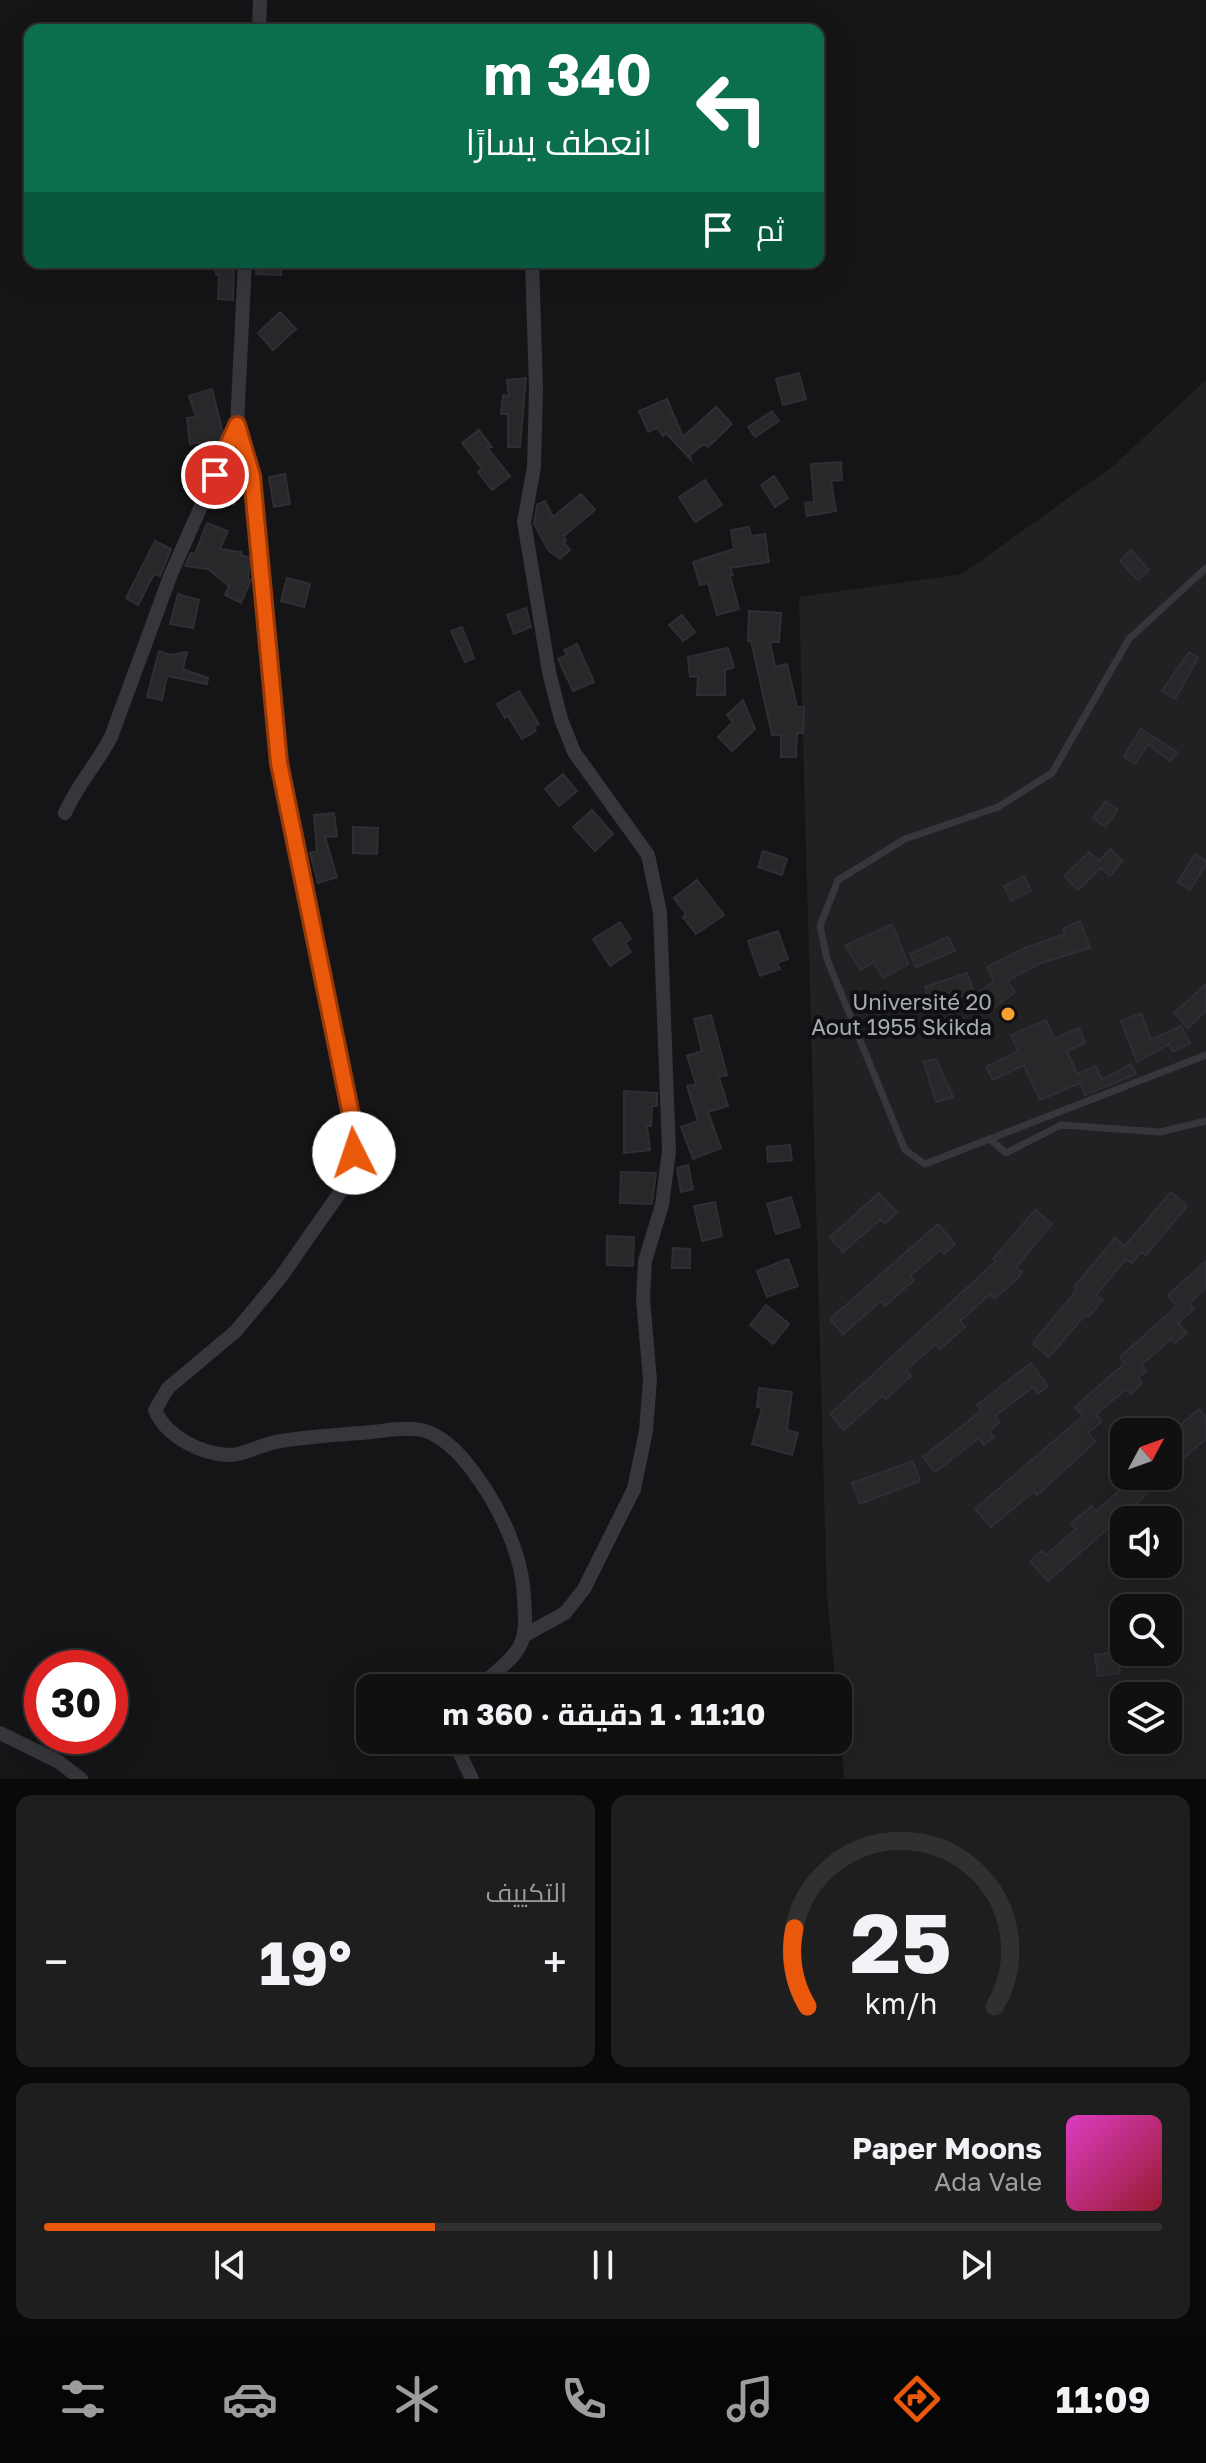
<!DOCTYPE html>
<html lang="ar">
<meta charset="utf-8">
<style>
:root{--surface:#101011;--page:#1e1e1f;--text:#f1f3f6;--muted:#9c9d9f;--line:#303031;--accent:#ea580c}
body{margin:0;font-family:"Golos Text",Cairo,sans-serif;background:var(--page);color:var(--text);direction:rtl;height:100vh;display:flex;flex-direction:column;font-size:30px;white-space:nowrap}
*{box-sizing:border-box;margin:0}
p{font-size:26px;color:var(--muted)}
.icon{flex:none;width:44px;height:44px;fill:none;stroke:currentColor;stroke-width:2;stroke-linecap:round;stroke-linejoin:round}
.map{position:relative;height:1779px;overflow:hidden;direction:ltr}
.details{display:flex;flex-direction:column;gap:16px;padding:16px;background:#090909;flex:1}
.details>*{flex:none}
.top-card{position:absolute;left:24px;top:24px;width:800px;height:244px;border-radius:16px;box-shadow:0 8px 32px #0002,0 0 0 2px var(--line);direction:rtl;background:#0b6e4f;color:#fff;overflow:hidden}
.needle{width:52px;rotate:49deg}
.tools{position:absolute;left:1110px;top:1418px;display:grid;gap:16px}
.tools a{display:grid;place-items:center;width:72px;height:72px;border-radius:16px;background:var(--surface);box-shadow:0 8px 32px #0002,0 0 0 2px var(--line);font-size:40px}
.speed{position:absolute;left:24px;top:1650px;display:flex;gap:16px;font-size:40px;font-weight:700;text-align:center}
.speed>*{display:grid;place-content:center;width:104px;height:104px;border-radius:50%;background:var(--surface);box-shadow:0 8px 32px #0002,0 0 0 2px var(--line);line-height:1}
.speed .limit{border:12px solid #d22;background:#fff;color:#111}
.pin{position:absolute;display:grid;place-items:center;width:68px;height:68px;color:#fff;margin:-34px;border:4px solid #fff;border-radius:50%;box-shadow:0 2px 8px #0007}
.me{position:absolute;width:88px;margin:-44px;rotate:356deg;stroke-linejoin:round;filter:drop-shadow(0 0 6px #0008)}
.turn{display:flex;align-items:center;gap:28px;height:168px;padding:0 40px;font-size:36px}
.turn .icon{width:104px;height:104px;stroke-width:2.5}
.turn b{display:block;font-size:56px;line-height:68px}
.then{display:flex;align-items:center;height:76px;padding:0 40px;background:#0003;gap:16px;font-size:30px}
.big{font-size:60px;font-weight:700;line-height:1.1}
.details .widget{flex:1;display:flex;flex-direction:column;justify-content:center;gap:12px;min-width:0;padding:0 28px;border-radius:16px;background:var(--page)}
.details .dial{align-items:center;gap:0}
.dial svg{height:208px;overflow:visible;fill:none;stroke:var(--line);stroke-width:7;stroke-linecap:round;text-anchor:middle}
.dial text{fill:var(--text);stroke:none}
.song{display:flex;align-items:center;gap:24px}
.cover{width:96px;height:96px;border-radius:12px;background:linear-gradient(135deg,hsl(310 70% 55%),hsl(350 70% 35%))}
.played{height:8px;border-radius:4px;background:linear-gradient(90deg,var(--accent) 35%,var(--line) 35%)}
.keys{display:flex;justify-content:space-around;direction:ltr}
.heat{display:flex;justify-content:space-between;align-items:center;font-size:44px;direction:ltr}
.details .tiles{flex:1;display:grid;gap:16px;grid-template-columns:1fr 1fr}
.widget:last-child{grid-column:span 2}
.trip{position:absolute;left:356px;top:1674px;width:496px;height:80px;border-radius:16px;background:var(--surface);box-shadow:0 8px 32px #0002,0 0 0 2px var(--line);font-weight:700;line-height:80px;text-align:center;direction:rtl}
.tab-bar{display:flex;height:128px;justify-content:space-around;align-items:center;background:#060607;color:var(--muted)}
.tab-bar .icon{width:56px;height:56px}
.tab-bar .current{color:var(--accent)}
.tab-bar b{font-size:36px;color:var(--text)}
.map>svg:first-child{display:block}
.built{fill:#212124;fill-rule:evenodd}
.building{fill:#28282b;stroke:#2f2f33;stroke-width:2}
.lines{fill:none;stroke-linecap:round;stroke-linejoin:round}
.service{stroke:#36373c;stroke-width:7}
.minor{stroke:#36373c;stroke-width:14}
.route-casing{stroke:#983908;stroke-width:20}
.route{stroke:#ea580c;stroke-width:14}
.poi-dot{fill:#f7a02d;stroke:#101012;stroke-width:3}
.labels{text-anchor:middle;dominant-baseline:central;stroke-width:8;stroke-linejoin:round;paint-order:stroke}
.poi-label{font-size:22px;fill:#a6adb7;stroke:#101012;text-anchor:end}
</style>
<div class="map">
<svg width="1206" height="1779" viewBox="0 0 1206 1779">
<rect width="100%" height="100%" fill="#151517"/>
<path class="built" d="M1206,380V1779H844L838,1688H836L827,1598L799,597L962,574L1113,466ZM1124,1432H1168V1476H1124ZM1124,1520H1168V1564H1124ZM1124,1608H1168V1652H1124ZM1124,1696H1168V1740H1124Z"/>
<path class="building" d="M215,262H234L233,300L218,299L219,275H216Z
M257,262H281V275L256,274Z
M280,312L296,329L273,350L258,333Z
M799,373L806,399L783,405L776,379Z
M526,378L520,447H508V414H501L503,395L509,396L507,380Z
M212,389L223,433L219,441L190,444L187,418L196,417L189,396Z
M667,399L683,437L716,407L732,424L708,447L704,444L690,455L691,460L666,433L663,436L657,428L648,432L639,411Z
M772,411L779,421L755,437L748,427Z
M479,430L492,447H487L510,476L492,490L478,472L482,469L462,443Z
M841,462L842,480L831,481L836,511L807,516L805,503L814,502L811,464Z
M285,474L290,504L274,507L269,477Z
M225,476L241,480L234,505L215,499Z
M774,476L788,498L775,507L761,485Z
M705,480L722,505L695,522L679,497Z
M581,494L595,510L564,536L566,541L564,543L570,550L560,559L549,551L534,524L537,505L545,501L553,517Z
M207,523L228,531L220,549L241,552V555L250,558L248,579L251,580L241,603L225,595L229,586L208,569L185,566L191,553L195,554Z
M749,527L751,536L765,534L769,562L730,568L733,575L730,576L739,609L717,615L708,583L700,585L693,562L734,549L731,530Z
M155,541L171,549L160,576L154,574L138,605L126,598Z
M1131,550L1149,570L1138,580L1120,561Z
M287,578L310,584L304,607L281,601Z
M178,594L199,600L193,628L170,624Z
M526,608L531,627L514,634L507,615Z
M749,611L781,613L779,642H770L775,667L787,664L797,707H804L803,733H797L796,757H781V735H772L751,641H748Z
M682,615L695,632L683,641L669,625Z
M462,627L474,658L465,662L451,631Z
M577,644L594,682L573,691L558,659L567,655L564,650Z
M728,648L734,667L725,670V695H697L698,676L690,677L688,657Z
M159,651L170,655L187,652L183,669L208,678L207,684L167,676L162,700L147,697Z
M1189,652L1198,658L1175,699L1162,691Z
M519,691L539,724L533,727L536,731L522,739L508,716L505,718L497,704Z
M743,700L755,729L732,751L718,737L733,722L727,715Z
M1141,729L1177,752L1170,761L1148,744L1135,764L1124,756Z
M563,774L577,791L559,806L545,789Z
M1106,801L1118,810L1105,827L1093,818Z
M592,810L613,834L595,851L573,827Z
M334,813L337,836L325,837L337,877L318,883L310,853L317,851L314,815Z
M353,827L378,828L377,854L353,853Z
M1110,849L1123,861L1110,876L1101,868L1078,890L1064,876L1089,852L1099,861Z
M763,851L787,859L782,875L758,867Z
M1195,854L1206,861V864L1190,890L1178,882Z
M1024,876L1031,891L1011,901L1004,886Z
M697,880L724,915L696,934L683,917L686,914L674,898Z
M1080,921L1090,948L1041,963L1007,981L1015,992L988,1012L983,1005L970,1010L967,1001L994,981L987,967L1025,948L1065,934L1063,929Z
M620,922L631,939L625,943L631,952L610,966L593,939Z
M892,924L908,964L883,978L874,962L861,970L845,946Z
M778,931L788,959L777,963L780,969L760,976L748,941Z
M948,937L955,951L916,967L910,954Z
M967,973L974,993L932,1007L925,987Z
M1206,984V1011L1188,1028L1174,1013Z
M1141,1013L1151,1040L1181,1026L1190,1043L1173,1052L1169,1044L1137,1062L1121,1021Z
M711,1015L727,1075L719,1077L728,1106L708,1112L721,1148L693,1159L681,1127L698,1121L687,1086L696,1084L687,1056L702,1051L694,1019Z
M1046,1020L1054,1039L1079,1028L1085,1043L1067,1051L1077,1074L1096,1066L1102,1080L1131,1064L1136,1074L1085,1095L1080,1083L1040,1100L1024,1065L993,1080L986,1067L1018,1051L1011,1035Z
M936,1059L953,1097L936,1102L924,1062Z
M624,1091L657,1093V1106H652L651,1126H647L650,1150L624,1153Z
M790,1145L792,1160L768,1162L767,1147Z
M688,1165L693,1189L681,1192L677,1168Z
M621,1172L656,1173L652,1204L620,1203Z
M1171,1192L1187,1206L1146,1255L1141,1252L1132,1263L1126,1259L1096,1295L1103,1300L1088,1317L1085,1315L1049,1357L1034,1345V1341L1077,1290L1074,1287L1115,1238L1125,1246Z
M879,1193L897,1213L885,1223L881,1219L843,1252L830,1237Z
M791,1197L800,1227L776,1234L767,1204Z
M715,1202L722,1236L702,1241L694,1206Z
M1035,1210L1052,1224L1016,1267L1022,1272L1017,1279L994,1299L990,1294L960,1321L965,1327L940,1349L936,1344L906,1370L911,1376L886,1399L883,1395L844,1430L830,1414L996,1261L993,1259Z
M938,1224L955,1244L944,1254L940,1250L910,1276L914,1280L885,1306L881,1301L843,1334L830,1319Z
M607,1236L634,1237L633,1266L607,1265Z
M673,1248L690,1249V1268H672Z
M788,1259L798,1286L767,1297L757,1271Z
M1206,1261V1288L1189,1303L1194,1309L1178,1323L1187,1333L1175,1343L1171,1339L1141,1365L1146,1371L1138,1378L1142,1383L1131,1394L1126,1389L1096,1415L1102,1421L1088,1433L1095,1442L1037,1495L1034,1491L991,1527L975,1509L1083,1416L1075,1407L1125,1363L1120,1357L1177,1306L1168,1295Z
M766,1305L789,1324L773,1344L750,1325Z
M1031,1363L1048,1386L1038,1394L1033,1387L995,1416L1000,1422L989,1431L994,1437L984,1445L979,1438L935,1472L923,1457L981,1411L977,1405Z
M759,1388L792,1392L787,1430L798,1433L792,1455L752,1444L762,1408L757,1407Z
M1199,1409L1206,1418V1439L1168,1471V1445L1183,1432L1178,1427Z
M913,1461L920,1481L860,1504L852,1483Z
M1119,1476H1163L1145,1491L1147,1494L1048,1581L1030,1561L1042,1551L1046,1555L1076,1529L1071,1523L1092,1506L1096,1511L1126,1485Z
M1117,1652L1120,1673L1098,1676L1095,1655Z
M1167,1680L1168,1696H1119L1118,1683Z"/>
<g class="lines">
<path class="service" d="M1206,568L1129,639L1052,773L998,807L905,839L838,880L820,926L827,959L905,1150L925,1164L1206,1055
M990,1139L1006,1153L1061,1125L1160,1132L1206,1121"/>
<path class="minor" d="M259,30L260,0
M245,262L237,425L252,476L279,763L350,1110L354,1153L341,1191L280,1278L236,1331L168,1388L155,1410C166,1436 200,1454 229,1455C244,1455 260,1445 276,1442C307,1436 340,1435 372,1432C390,1430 416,1425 433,1434C456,1446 472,1469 486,1490C503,1517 520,1554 523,1586C529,1650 524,1647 478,1688
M65,813C77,785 97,764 111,737L171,574L237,425
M527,1634L565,1613L584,1589L634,1489L646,1431L650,1380L643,1299L645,1261L662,1205L669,1151L660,912L648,855L574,752L561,719L549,672L524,522L534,467L536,389L532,262
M0,1733L59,1762L81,1779
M459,1740L461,1756L472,1779"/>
</g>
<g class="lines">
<defs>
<path id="route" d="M215,475L237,425L252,476L279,763L350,1110L354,1153"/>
</defs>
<use href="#route" class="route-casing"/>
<use href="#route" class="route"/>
</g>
<circle class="poi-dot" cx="1008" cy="1014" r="8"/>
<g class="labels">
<g class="poi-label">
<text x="992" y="1001">Université 20<tspan x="992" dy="25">Aout 1955 Skikda</tspan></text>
</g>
</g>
</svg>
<div class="tools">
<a><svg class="needle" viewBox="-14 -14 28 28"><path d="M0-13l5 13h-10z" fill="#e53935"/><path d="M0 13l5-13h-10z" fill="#9c9d9f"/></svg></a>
<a><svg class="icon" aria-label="sound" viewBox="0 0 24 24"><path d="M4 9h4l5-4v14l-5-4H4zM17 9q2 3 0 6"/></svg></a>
<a><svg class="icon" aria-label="search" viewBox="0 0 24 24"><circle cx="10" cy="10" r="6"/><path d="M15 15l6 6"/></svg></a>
<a><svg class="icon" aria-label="layers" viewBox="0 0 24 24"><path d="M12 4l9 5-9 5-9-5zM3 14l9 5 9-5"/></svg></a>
</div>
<div class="speed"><div class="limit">30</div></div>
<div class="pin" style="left:215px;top:475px;background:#d93025"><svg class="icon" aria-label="arrive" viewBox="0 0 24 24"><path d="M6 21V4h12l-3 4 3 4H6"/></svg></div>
<svg class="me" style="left:354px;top:1153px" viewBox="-20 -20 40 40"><circle r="19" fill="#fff"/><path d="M0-13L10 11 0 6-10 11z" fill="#ea580c"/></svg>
<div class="trip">11:10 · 1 دقيقة · 360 m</div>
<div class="top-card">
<div class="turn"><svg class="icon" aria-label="left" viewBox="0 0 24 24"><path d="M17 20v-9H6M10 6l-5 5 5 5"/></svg><div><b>340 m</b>انعطف يسارًا</div></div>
<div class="then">ثم<svg class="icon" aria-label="arrive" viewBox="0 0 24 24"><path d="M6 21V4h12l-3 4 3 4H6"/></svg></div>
</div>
</div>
<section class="details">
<div class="tiles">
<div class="widget dial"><svg viewBox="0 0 100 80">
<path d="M14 69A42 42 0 1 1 86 69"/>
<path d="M14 69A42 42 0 0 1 9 39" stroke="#ea580c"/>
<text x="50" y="56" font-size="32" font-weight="700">25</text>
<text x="50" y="72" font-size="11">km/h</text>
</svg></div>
<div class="widget"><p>التكييف</p>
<div class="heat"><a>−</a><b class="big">19°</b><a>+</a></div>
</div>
<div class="widget">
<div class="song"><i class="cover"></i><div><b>Paper Moons</b><p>Ada Vale</p></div></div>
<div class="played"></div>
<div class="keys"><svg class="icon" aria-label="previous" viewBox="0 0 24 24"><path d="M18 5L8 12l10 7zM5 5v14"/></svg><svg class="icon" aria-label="pause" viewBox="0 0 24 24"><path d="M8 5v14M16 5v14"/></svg><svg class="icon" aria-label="next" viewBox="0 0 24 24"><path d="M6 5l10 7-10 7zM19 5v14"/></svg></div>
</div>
</div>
</section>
<nav class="tab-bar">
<b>11:09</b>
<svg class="icon current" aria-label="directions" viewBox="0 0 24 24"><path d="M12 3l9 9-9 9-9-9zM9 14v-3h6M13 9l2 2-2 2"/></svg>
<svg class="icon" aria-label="music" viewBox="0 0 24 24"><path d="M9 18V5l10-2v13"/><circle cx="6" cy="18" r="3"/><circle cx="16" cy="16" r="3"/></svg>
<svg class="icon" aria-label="phone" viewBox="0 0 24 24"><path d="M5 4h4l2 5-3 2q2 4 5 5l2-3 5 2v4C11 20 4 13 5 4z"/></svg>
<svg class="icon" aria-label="climate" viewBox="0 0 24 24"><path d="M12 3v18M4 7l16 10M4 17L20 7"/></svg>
<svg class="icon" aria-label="car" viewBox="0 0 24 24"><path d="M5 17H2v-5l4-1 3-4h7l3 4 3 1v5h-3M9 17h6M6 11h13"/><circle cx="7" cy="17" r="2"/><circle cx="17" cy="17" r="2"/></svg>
<svg class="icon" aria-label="filters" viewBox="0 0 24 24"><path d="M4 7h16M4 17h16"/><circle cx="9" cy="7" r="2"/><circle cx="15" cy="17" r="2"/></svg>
</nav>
